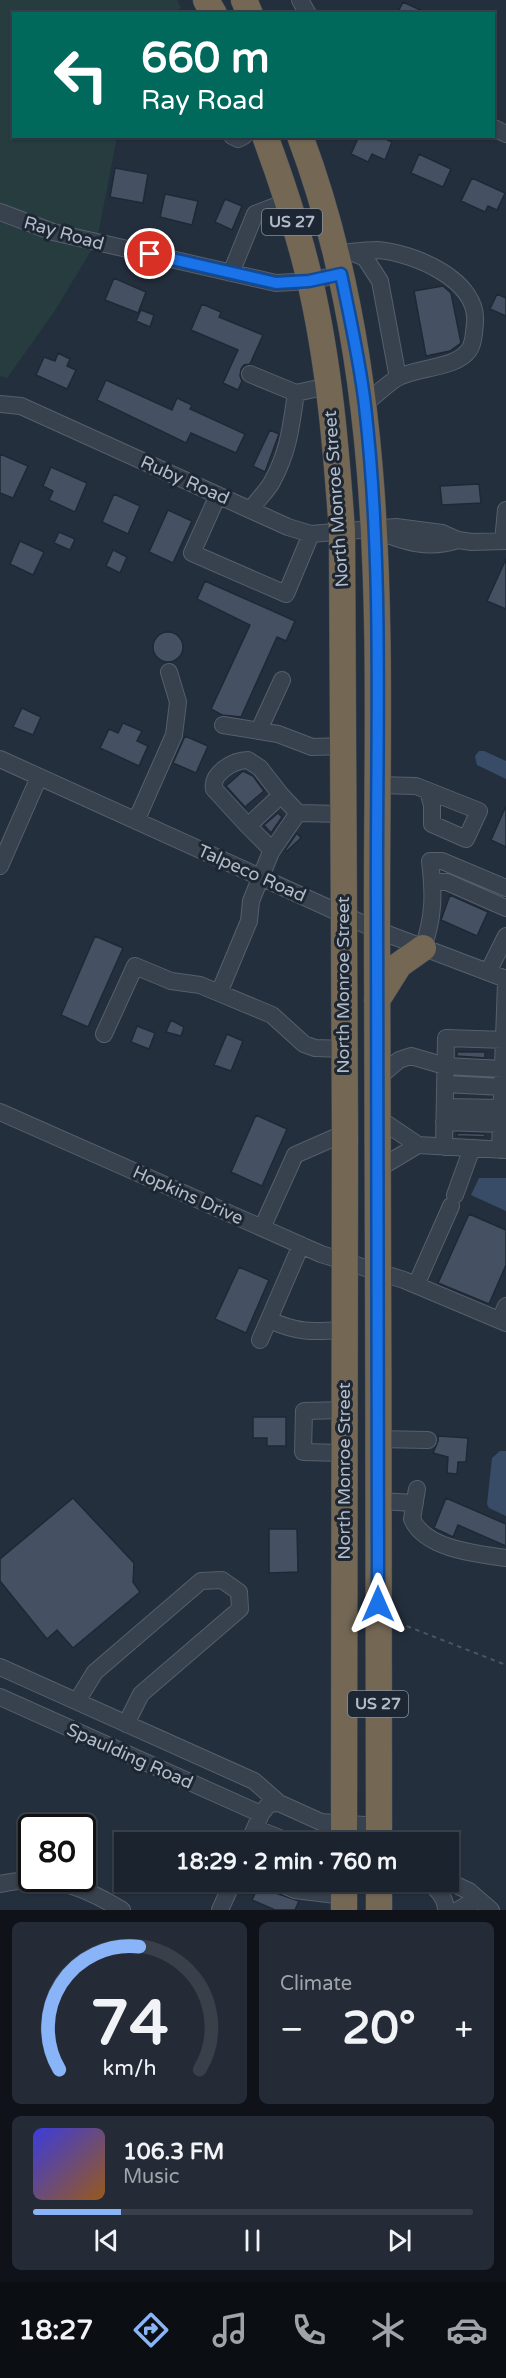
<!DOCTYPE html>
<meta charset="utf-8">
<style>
:root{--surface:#1b232e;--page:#242b36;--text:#f1f3f6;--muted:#a0a4aa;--line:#39404a;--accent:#8ab4f8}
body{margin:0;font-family:"Varela Round",sans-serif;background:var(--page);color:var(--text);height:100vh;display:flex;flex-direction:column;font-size:22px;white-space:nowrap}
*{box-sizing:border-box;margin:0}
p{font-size:20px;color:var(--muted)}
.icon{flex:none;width:33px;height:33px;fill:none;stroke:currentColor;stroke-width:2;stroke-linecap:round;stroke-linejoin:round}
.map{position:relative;height:1910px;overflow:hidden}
.panel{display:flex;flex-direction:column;gap:12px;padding:12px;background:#0f1319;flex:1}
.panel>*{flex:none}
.hud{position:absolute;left:12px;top:12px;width:483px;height:126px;border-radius:0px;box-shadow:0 2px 4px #0004,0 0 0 2px var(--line);background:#00695c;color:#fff;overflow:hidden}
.speed{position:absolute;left:18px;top:1814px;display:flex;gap:12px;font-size:30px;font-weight:700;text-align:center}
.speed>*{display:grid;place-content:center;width:78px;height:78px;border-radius:50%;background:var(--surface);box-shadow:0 2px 4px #0004,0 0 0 2px var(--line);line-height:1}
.speed .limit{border:3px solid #111;border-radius:9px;background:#fff;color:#111}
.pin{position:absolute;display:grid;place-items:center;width:51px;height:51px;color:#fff;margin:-26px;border:3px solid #fff;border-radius:50%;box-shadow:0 2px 6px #0007}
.me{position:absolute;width:66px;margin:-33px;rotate:0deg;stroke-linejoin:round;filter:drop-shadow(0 0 4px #0008)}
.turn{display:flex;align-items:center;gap:21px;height:126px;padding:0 30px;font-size:27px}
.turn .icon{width:78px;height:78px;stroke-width:2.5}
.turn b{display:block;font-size:42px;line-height:51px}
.big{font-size:45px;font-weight:800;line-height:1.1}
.panel .tile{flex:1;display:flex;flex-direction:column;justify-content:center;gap:9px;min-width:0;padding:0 21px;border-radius:9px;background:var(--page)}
.panel .dial{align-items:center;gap:0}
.dial svg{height:156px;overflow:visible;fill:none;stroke:var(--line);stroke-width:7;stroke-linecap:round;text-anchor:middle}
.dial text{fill:var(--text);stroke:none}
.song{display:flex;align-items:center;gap:18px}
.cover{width:72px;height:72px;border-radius:9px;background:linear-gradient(135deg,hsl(240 70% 55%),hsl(30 70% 35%))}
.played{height:6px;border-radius:3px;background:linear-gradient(90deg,var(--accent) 20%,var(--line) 20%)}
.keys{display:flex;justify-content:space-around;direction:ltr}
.heat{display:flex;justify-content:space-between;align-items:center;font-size:33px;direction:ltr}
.panel .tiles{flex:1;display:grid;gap:12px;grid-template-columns:1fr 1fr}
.tile:last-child{grid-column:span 2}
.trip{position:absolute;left:114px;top:1832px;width:345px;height:60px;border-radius:0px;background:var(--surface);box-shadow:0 2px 4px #0004,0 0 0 2px var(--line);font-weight:800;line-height:60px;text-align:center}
.tab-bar{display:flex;height:96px;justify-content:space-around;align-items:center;background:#0b0e12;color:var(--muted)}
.tab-bar .icon{width:42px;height:42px}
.tab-bar .on{color:var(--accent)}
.tab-bar b{font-size:27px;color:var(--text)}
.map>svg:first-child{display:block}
.green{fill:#263c3f}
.water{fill:#394c67}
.building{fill:#455162;stroke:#1f2835;stroke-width:1.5}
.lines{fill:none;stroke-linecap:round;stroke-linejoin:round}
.minor-casing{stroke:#565f6c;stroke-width:18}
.highway-casing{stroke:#434c59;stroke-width:27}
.path{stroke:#44595c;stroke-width:2;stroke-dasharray:4.5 4.5;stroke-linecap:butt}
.minor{stroke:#38414e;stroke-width:16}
.highway{stroke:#746855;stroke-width:26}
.route-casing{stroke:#114b97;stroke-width:15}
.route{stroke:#1a73e8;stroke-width:10}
.labels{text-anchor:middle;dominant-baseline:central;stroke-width:6;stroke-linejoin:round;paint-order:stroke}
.shield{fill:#1d2633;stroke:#878f9c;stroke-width:1.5}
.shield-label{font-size:16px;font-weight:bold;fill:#b4bcc9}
.street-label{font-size:18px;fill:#b4bcc9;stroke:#1d2633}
</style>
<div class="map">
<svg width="506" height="1910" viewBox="0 0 506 1910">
<rect width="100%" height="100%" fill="#242f3e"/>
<path class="green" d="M0,0H177L181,8L170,14H14V136L117,137L98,235L35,218L0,204Z
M0,221L29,233L92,249L54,312L7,378L0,376Z"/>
<path class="water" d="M479,751H484L506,761V779L477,765L475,756Z
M479,1178H506V1211L471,1195Z
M500,1451H506V1516L489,1508L487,1504L492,1458Z"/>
<path class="building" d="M403,2L429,14H397Z
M359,136H379L392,142L385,160L372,154L368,162L351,154Z
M419,154L451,169L443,187L411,173Z
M115,168L148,174L143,203L110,197Z
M472,178L505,193L497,210L488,206L485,212L461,201Z
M165,194L198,201L192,225L160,217Z
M225,199L242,206L232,230L215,222Z
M114,278L146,292L138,313L105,300Z
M443,286L451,293L461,343L450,351L426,356L414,291Z
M497,294L506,298V316L490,309Z
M202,304L221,312L219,317L263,335L250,364L244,365L241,369L240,376L242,381L238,390L223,383L238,350L191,330Z
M141,310L154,315L150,327L136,321Z
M58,353L70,359L67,366L76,370L67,389L36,375L44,357L55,361Z
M106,380L172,410L177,398L192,405L190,409L245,434L236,453L191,433L186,443L97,400Z
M270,430L279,434L265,472L253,466Z
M0,454L28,466L13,498L0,493Z
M51,467L87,483L75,512L49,500L53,491L43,486Z
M479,484L481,503L442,505L440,486Z
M114,494L140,506L128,534L102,522Z
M168,510L192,521L173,563L149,552Z
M59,532L75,539L70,550L54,543Z
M20,541L44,552L33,575L10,564Z
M113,550L127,557L120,573L106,566Z
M506,559V609L487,601Z
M205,581L295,621L286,641L277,637L241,717L222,715L211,709L250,625L197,599Z
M153 647a15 15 0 1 1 30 0a15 15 0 1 1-30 0Z
M22,708L41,717L33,735L13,727Z
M123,723L142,731L137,741L148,746L139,766L100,748L109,729L118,733Z
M185,736L208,746L196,773L173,763Z
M243,771L253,776L264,791L245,807L226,786Z
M506,806V847L491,840Z
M278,813L282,817L271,833L264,825Z
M297,833L301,838L287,851L285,850Z
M450,895L488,912L477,936L441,920Z
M95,936L123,948L88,1027L61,1015Z
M171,1020L184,1027L181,1036L166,1032Z
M137,1026L155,1033L149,1049L131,1042Z
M227,1034L243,1041L231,1071L214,1065Z
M457,1052H485V1058L457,1056Z
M256,1115L287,1129L262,1186L231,1172Z
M457,1133L485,1134V1137L457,1136Z
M469,1214L506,1230V1265L489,1304L438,1283Z
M239,1267L269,1280L246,1333L215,1319Z
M253,1417H286V1446H267V1438H253Z
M438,1436L468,1438L466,1462H458L457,1474L447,1473L448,1457L433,1453L438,1441Z
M73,1498L134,1563L133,1582L140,1592L73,1648L57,1630L47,1639L0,1581V1559Z
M446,1498L506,1524V1546L458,1525L453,1537L434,1528Z
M269,1529H297L298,1572L269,1573Z
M260,1883L270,1891L299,1901L295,1910H275L252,1900Z"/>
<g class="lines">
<defs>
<path id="minor" d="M300,0L308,14
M494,128L506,134
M232,136L238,139L244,136
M0,212L53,232L276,283L310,281L341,274
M350,252C359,251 369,250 378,250C414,253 479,280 475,323C474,332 474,343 469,350C456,369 416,367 397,378C386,385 375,396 364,404
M351,252L365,258L380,281L398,378
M231,273L255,214L286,202
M250,374L296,393L328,386
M0,404L21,406L288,527L311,534L396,527L442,533L458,540L472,542L506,541
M218,495L192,553L286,594L311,534
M251,510C257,499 268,491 273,480C289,450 291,426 296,393
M377,531C406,542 428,550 458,540
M503,541L506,510
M223,725L278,734L312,747L342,746
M259,730L282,680
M0,759L377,930L506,979
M376,785L416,786L479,811L466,839L432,824V805L428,791
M136,821L174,735L178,702L169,672
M248,826L214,789C211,773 234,760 248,760L260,768L281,795
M272,850L248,826L281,795L298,813L342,814
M0,866L39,777
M433,882H447L506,908
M423,948C434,916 434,895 430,861H442L506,888
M488,972L506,936
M219,993L249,921L251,901L271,852L298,813
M104,1034L135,966L171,981L200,985L272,1015L304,1044L315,1048L344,1049
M379,1077L399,1060L411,1056L445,1066L503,1069
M445,1084L502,1087
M445,1107L501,1108
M0,1112L321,1254L404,1280L506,1323
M378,1118L418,1145L506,1150
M444,1122L501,1124
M444,1147L446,1038L506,1040
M500,1150L506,982
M378,1169L418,1145
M455,1195L472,1148
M262,1228L295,1155L345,1133
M416,1285L451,1206
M269,1320C299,1333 311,1332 344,1330
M500,1320L506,1306
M260,1340L301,1245
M378,1439L428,1440
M344,1453L303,1452L304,1411L344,1410
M417,1489L412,1519C425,1549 477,1554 506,1558
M378,1501L415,1503
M0,1667L254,1781L279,1803
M0,1697L261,1814
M77,1701L95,1672L201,1581L222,1580L239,1592L240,1609L141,1694L126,1724
M255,1828L289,1842
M249,1842L261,1814L269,1804L279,1803L321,1822L379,1826
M274,1881L295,1890L344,1896
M428,1881C437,1889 446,1898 446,1910
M447,1881L469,1891L491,1910
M0,1884C48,1873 81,1885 122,1910
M220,1910L233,1881
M458,1910L470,1903L479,1901"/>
<path id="highway" d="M206,0L214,14
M244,0L250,14
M265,136C282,182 299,234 310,281C329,363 336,447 342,531L345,1133L344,1842
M300,136C395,388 376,665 377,929C378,1233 379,1538 379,1842
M377,1000L399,965L423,948
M344,1881V1910
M379,1881V1910"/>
</defs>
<use href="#minor" class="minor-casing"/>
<use href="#highway" class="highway-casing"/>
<path class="path" d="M398,1625H404L506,1665"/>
<use href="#minor" class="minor"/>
<use href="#highway" class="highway"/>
</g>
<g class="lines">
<defs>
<path id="route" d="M150,254L276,283L309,281L341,274C350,318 360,362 365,406C384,571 376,742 377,907C377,1139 379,1371 378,1604"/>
</defs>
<use href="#route" class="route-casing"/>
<use href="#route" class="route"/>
</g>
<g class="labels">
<g class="shield">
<rect x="262" y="209" width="60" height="26" rx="4.5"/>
<rect x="348" y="1691" width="60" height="26" rx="4.5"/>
</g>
<g class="shield-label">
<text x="292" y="222">US 27</text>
<text x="378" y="1704">US 27</text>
</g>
<g class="street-label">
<text transform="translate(64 233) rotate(16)">Ray Road</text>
<text transform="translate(185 480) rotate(24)">Ruby Road</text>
<text transform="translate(336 499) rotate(-94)">North Monroe Street</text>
<text transform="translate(252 873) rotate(24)">Talpeco Road</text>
<text transform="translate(343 985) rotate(-90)">North Monroe Street</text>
<text transform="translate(188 1195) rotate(24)">Hopkins Drive</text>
<text transform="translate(344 1471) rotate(-90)">North Monroe Street</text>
<text transform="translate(130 1756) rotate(24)">Spaulding Road</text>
</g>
</g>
</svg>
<div class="speed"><div class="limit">80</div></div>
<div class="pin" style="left:150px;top:254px;background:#d93025"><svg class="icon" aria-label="arrive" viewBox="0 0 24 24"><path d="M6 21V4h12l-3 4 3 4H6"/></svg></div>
<svg class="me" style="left:378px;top:1604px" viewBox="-20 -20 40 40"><path d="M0-17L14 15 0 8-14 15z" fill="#1a73e8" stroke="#fff" stroke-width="4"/></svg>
<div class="trip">18:29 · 2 min · 760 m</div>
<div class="hud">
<div class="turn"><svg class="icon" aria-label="left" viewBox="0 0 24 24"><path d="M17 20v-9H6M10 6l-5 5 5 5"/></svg><div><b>660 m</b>Ray Road</div></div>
</div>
</div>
<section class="panel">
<div class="tiles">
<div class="tile dial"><svg viewBox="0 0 100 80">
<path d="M14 69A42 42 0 1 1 86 69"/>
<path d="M14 69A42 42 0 0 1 55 6" stroke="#8ab4f8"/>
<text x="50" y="56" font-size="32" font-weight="700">74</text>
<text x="50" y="72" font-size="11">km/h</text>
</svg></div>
<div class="tile"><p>Climate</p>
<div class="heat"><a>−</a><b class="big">20°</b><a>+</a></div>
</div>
<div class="tile">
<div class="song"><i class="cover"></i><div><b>106.3 FM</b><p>Music</p></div></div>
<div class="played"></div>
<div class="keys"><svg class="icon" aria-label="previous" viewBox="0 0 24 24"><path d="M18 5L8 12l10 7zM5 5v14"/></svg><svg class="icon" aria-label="pause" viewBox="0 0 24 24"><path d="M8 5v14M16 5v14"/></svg><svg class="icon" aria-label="next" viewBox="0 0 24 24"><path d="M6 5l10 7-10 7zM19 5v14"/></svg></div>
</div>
</div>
</section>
<nav class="tab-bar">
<b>18:27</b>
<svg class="icon on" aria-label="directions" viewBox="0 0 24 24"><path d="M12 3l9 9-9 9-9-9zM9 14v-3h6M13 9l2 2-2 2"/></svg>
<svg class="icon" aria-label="music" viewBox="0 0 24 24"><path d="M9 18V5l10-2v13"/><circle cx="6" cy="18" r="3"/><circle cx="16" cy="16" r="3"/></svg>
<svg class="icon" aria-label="phone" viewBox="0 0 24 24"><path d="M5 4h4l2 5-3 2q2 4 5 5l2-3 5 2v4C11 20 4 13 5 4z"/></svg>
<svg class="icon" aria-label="climate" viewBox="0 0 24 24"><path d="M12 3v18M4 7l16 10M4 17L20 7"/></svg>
<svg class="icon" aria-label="car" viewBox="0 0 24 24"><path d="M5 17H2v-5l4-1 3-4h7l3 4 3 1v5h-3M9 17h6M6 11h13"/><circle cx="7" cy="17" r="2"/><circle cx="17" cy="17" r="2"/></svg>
</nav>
